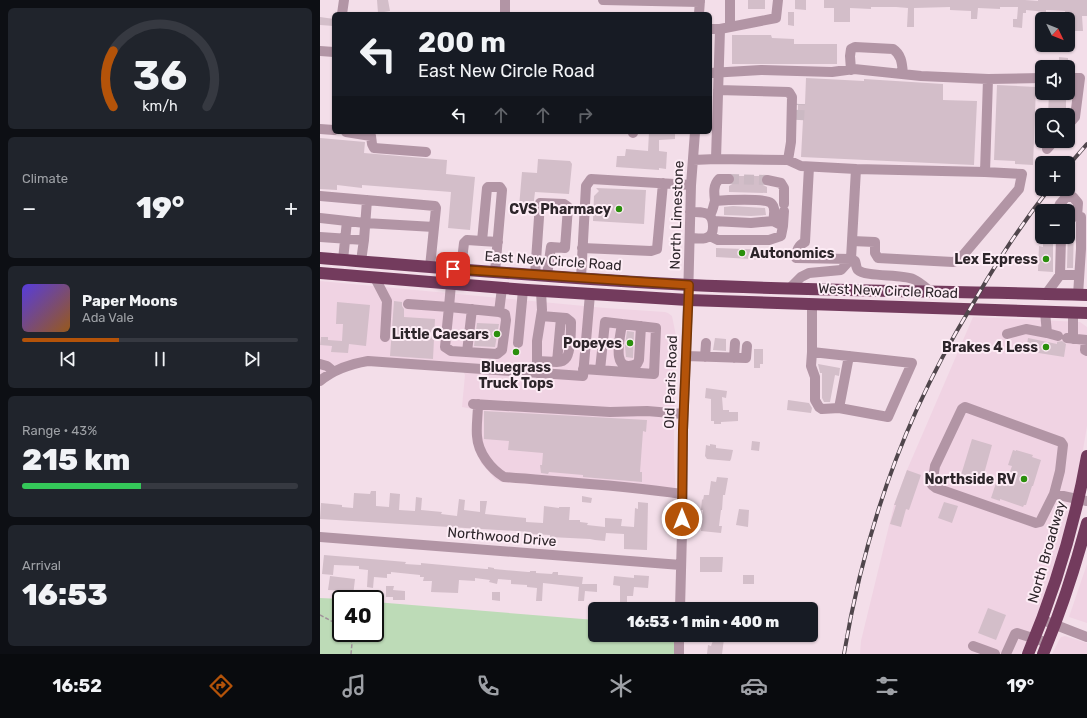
<!DOCTYPE html>
<meta charset="utf-8">
<style>
:root{--surface:#171b24;--page:#20242c;--text:#f1f3f6;--muted:#9ea1a6;--line:#363941;--accent:#b45309}
body{margin:0;font-family:Rubik,sans-serif;background:var(--page);color:var(--text);height:100vh;display:flex;flex-direction:column;font-size:15px;white-space:nowrap}
*{box-sizing:border-box;margin:0}
p{font-size:13px;color:var(--muted)}
.icon{flex:none;width:22px;height:22px;fill:none;stroke:currentColor;stroke-width:2;stroke-linecap:round;stroke-linejoin:round}
.map{position:relative;flex:1;overflow:hidden}
.drawer{display:flex;flex-direction:column;gap:8px;padding:8px;background:#0d0f14;width:320px}
.drawer>*{flex:none}
.hud{position:absolute;left:12px;top:12px;width:380px;height:122px;border-radius:6px;box-shadow:0 1px 3px #0004;background:#171b24;color:var(--text);overflow:hidden}
.needle{width:26px;rotate:133deg}
.tools{position:absolute;left:715px;top:12px;display:grid;gap:8px}
.tools a{display:grid;place-items:center;width:40px;height:40px;border-radius:6px;background:var(--surface);box-shadow:0 1px 3px #0004;font-size:20px}
.speed{position:absolute;left:12px;top:590px;display:flex;gap:8px;font-size:20px;font-weight:700;text-align:center}
.speed>*{display:grid;place-content:center;width:52px;height:52px;border-radius:50%;background:var(--surface);box-shadow:0 1px 3px #0004;line-height:1}
.speed .limit{border:2px solid #111;border-radius:6px;background:#fff;color:#111}
.pin{position:absolute;display:grid;place-items:center;width:34px;height:34px;color:#fff;margin:-17px;border-radius:8px;box-shadow:0 2px 6px #0006}
.me{position:absolute;width:44px;margin:-22px;rotate:0deg;stroke-linejoin:round;filter:drop-shadow(0 0 3px #0008)}
.turn{display:flex;align-items:center;gap:14px;height:84px;padding:0 20px;font-size:18px}
.turn .icon{width:52px;height:52px;stroke-width:2.5}
.turn b{display:block;font-size:28px;line-height:34px}
.lanes{display:flex;align-items:center;height:38px;padding:0 20px;background:#0003;justify-content:center;gap:20px;direction:ltr}
.lanes .off{opacity:.35}
.big{font-size:30px;font-weight:800;line-height:1.1}
.drawer .widget{flex:1;display:flex;flex-direction:column;justify-content:center;gap:6px;min-width:0;padding:0 14px;border-radius:6px;background:var(--page)}
.drawer .dial{align-items:center;gap:0}
.dial svg{height:104px;overflow:visible;fill:none;stroke:var(--line);stroke-width:7;stroke-linecap:round;text-anchor:middle}
.dial text{fill:var(--text);stroke:none}
.song{display:flex;align-items:center;gap:12px}
.cover{width:48px;height:48px;border-radius:6px;background:linear-gradient(135deg,hsl(250 70% 55%),hsl(30 70% 35%))}
.played{height:4px;border-radius:2px;background:linear-gradient(90deg,var(--accent) 35%,var(--line) 35%)}
.keys{display:flex;justify-content:space-around;direction:ltr}
.heat{display:flex;justify-content:space-between;align-items:center;font-size:22px;direction:ltr}
.charge{height:6px;border-radius:3px;background:linear-gradient(90deg,#34c759 43%,var(--line) 0)}
.trip{position:absolute;left:268px;top:602px;width:230px;height:40px;border-radius:6px;background:var(--surface);box-shadow:0 1px 3px #0004;font-weight:800;line-height:40px;text-align:center}
.menu{display:flex;height:64px;justify-content:space-around;align-items:center;background:#090b0e;color:var(--muted)}
.menu .icon{width:28px;height:28px}
.menu .current{color:var(--accent)}
.menu b{font-size:18px;color:var(--text)}
main{display:flex;flex:1;min-height:0}
.map>svg:first-child{display:block}
.built{fill:#f0d3e3}
.green{fill:#bddbb7}
.building{fill:#d3bec9}
.lines{fill:none;stroke-linecap:round;stroke-linejoin:round}
.minor-tunnel{stroke:#cbb9c3;stroke-width:10;stroke-dasharray:10 5;stroke-linecap:butt}
.path{stroke:#a1929a;stroke-width:1.5;stroke-dasharray:4 2;stroke-linecap:butt}
.minor{stroke:#b295a5;stroke-width:10}
.highway{stroke:#733b5d;stroke-width:12}
.rail-casing{stroke:#50464c;stroke-width:4}
.rail{stroke:#fdecf5;stroke-width:2.5;stroke-dasharray:8;stroke-linecap:butt}
.route-casing{stroke:#753606;stroke-width:10}
.route{stroke:#b45309;stroke-width:7}
.poi-dot{fill:#2a8f0c;stroke:#fdecf5;stroke-width:1.5}
.labels{text-anchor:middle;dominant-baseline:central;stroke-width:4;stroke-linejoin:round;paint-order:stroke}
.poi-label{font-size:14px;font-weight:bold;fill:#2d252a;stroke:#fdecf5;text-anchor:end}
.street-label{font-size:14px;fill:#2d252a;stroke:#fdecf5}
</style>
<main>
<section class="drawer">
<div class="widget dial"><svg viewBox="0 0 100 80">
<path d="M14 69A42 42 0 1 1 86 69"/>
<path d="M14 69A42 42 0 0 1 14 26" stroke="#b45309"/>
<text x="50" y="56" font-size="32" font-weight="700">36</text>
<text x="50" y="72" font-size="11">km/h</text>
</svg></div>
<div class="widget"><p>Climate</p>
<div class="heat"><a>−</a><b class="big">19°</b><a>+</a></div>
</div>
<div class="widget">
<div class="song"><i class="cover"></i><div><b>Paper Moons</b><p>Ada Vale</p></div></div>
<div class="played"></div>
<div class="keys"><svg class="icon" aria-label="previous" viewBox="0 0 24 24"><path d="M18 5L8 12l10 7zM5 5v14"/></svg><svg class="icon" aria-label="pause" viewBox="0 0 24 24"><path d="M8 5v14M16 5v14"/></svg><svg class="icon" aria-label="next" viewBox="0 0 24 24"><path d="M6 5l10 7-10 7zM19 5v14"/></svg></div>
</div>
<div class="widget"><p>Range · 43%</p><b class="big">215 km</b><div class="charge"></div></div>
<div class="widget"><p>Arrival</p><b class="big">16:53</b></div>
</section>
<div class="map">
<svg width="767" height="654" viewBox="0 0 767 654">
<rect width="100%" height="100%" fill="#f3dee9"/>
<path class="built" d="M0,281L285,308L345,312L348,313L352,316L357,341L354,362V459L356,498L321,492L181,482L175,479L161,463L153,442V409L142,407L145,375L139,362L49,359L0,379Z
M653,317L760,322L767,327V426L757,486L738,561L714,630L700,654H540L541,641L574,505L587,470Z
M767,564V623L749,617Z
M745,636L767,643V654H732L739,640L741,637Z"/>
<path class="green" d="M0,598L21,599V633H55V602L275,620V635H355L354,654H0Z"/>
<path class="building" d="M57,0H68L70,11L58,13Z
M428,0H445V9H428Z
M475,0H486V10L475,9Z
M504,0H705L718,1V0H767V16H762L763,31H748V13H745V11L726,10V12L706,10V13H703L702,28L693,27V19H697L698,7H680V9L658,8L657,19H651V11L630,10V7L594,8V27H587L588,8L576,7H551V9L530,8V22H514V8H504Z
M468,12H474V26L468,25Z
M0,17L14,19V26L0,25Z
M412,35H451L452,38L474,39V44H517V64H412Z
M739,57L748,58V67H739Z
M486,78L544,81V79L623,84V100L657,101L654,165L481,157L483,120L478,119V104H485Z
M677,85L716,87L713,165L695,164V161L674,160Z
M729,93H746V115H728Z
M329,132H355V139L339,140V151L347,152L346,169L339,168V170L296,167L297,156H305L306,149L328,151Z
M0,138L45,142L44,153L127,160L126,174L155,177L150,230L128,228L131,192L42,185V188L17,185V190L0,189Z
M218,159L250,161L252,164L249,194L215,192L213,208L199,207L202,172L217,173Z
M415,176H442L441,182L443,185L447,187V193L409,192V186L414,183Z
M276,188L326,190L324,224L273,221L274,196L279,191Z
M413,206L445,208L446,215L431,216L404,215V207Z
M748,223H754L753,268H747Z
M723,243L733,244V272L718,271L719,246L723,247Z
M396,248L448,250V260L396,257Z
M74,301L82,302V306L84,309V317L115,319L113,359L70,356Z
M17,302L50,305L46,346L29,344L28,353L11,352L12,346L0,345L1,337H8V340L22,341L23,324H16Z
M157,323L179,324L175,347L154,346Z
M307,331L314,332L313,358L306,357L305,346Z
M395,338L406,339V351L393,350Z
M708,338L737,344V342L742,341L746,344L744,357L706,351Z
M434,349H443V364H440V368H434Z
M498,364L520,368L519,376L515,375L510,402H504L502,398V373H500Z
M386,388L407,391L406,398L402,397L403,410H409V412H418V421L401,422V424H394V421H391V399L385,398Z
M468,400L489,403L492,408L491,413L467,410Z
M164,411L327,420L326,432L323,431L320,472H322V482L263,477V475L229,472L228,474L221,473L220,465H222L223,453L188,450L189,441L164,439Z
M652,439L672,445L662,481L641,475Z
M432,441L440,442L439,451L431,450Z
M390,444L396,445V448L413,450L411,459L410,461L387,459L385,456L386,445L390,446Z
M693,450L696,451V450L713,455L712,457L721,460L713,486H712L706,505H704L703,507L680,499V501L671,498L677,480L686,483L692,466L688,465Z
M587,470L601,475L589,510L586,509L581,527L570,524L576,505H574Z
M397,477L408,478L405,495H403L402,510H401L399,526H402L401,533L381,531L383,510H381L382,499L383,500L384,495H389L391,481L396,482Z
M51,491H56V506L69,507L70,493L80,494L79,510L95,511L96,497L102,498L101,510L122,512L121,514L137,516L139,499L145,500L144,510L160,512V501H167L165,514L206,518V522L223,523L224,506L239,508V507H250L249,520H260V522L268,523L267,525L285,527V518L302,519L301,526L314,527L315,508L318,509V502L328,503L327,550L304,549V534L286,533L285,541L275,540L270,539L230,537V535L211,534V532L0,519L1,503L22,505V507L33,508L34,493L50,494Z
M262,496L272,498L271,503L262,502Z
M624,502L638,506L632,523L618,518Z
M419,509L429,510L428,527L416,525Z
M4,555L86,562L85,564L101,565V563L166,569H168V567L174,568V569L208,572H210V571H216V573L232,574L233,572H238V575H241L263,577L262,584H277V592L265,591L264,601H258L259,587L223,583L222,601H216L217,588L207,587V585L191,584V580L178,579L177,584L169,582L170,580L155,578V581L139,580L138,593L111,592L112,581H103L104,577H100V575L71,572V574H67V578L54,577L53,588L47,587L48,570L39,569V566L14,565L13,575L2,574Z
M380,557H403L402,572H380Z
M314,575L329,576L328,588L314,587L313,596H307V602H300V586L293,585L294,576L314,578Z
M423,575H434V584H423Z
M10,576L35,579L33,596H25V591L8,590Z
M66,586H74L73,590L85,591V600H73V597H66Z
M172,592H180V601L172,600Z
M668,608L686,615L676,640L658,633Z
M394,638L404,639L402,654H387L388,645L391,646Z"/>
<g class="lines">
<path class="minor-tunnel" d="M479,120L480,104
M409,179L447,180"/>
<path class="path" d="M0,615L21,626
M28,633L32,643L31,654"/>
<path class="minor" d="M283,0L380,2
M22,14L24,0
M185,14V0
M379,14L380,0
M410,27V0
M400,29L456,18L458,0
M0,51L14,52
M531,70L530,56L531,49L535,47L573,49C582,55 582,64 583,74
M390,73L441,70L512,72L534,69L601,76L668,79L665,172
M748,78H760L755,117L748,125
M668,79L722,78
M398,90L469,92L472,97L471,142L468,160L481,166L536,169L531,259L521,270L489,273L481,277L470,288
M0,129L14,130
M26,132L51,136L52,144L54,148L106,152
M313,133V132
M727,149L734,141
M396,159L468,160
M373,160L396,159L400,29H390
M489,167L485,242C477,246 477,251 476,258L531,259L535,261C536,263 536,268 538,270C545,277 582,274 593,279C600,282 606,288 611,292
M447,180L461,183L464,188V204
M0,196L115,206L116,208L110,267
M395,201C394,193 393,185 399,179H409
M737,211L740,204L746,197H753L758,203L757,217
M390,215C393,211 394,203 395,201C405,200 445,198 451,203C456,207 454,216 453,221L463,226L461,236L449,240H398L390,236
M748,216L761,217V249L758,295
M0,218L45,223L114,227
M393,221L431,223L453,221
M463,226L464,211
M0,237L44,240L47,200
M370,238C375,238 384,240 388,237C395,234 394,219 389,215C385,211 375,212 370,212
M532,241L555,242V253L558,258L633,262L639,260L699,189L702,174L665,172L536,169
M262,248L331,251L337,249L343,183
M23,260L27,221
M41,261L44,240
M141,269L144,243L147,240L162,241
M175,272L182,190L180,187H168L167,188L162,241L178,242
M215,275L220,203L244,204L248,207L245,248L231,247L227,275
M740,275H759
M55,278L67,301L65,337
M261,278L266,186L271,179L371,185
M131,284L129,307L179,312L182,288
M726,294L740,275L741,237
M88,304L129,307L125,347L131,351L177,354L182,350L186,320L185,314L179,312
M492,304V352L592,363L568,417L519,408L529,356
M725,312L727,333L738,336
M221,316L246,318L251,322C251,329 251,353 246,358C244,361 241,362 237,362
M302,324C300,338 290,375 317,364L319,360L321,326
M687,334L706,329L727,333
M747,338L767,340
M753,339V312
M766,340L765,350L767,351
M198,343L203,290
M147,352L152,309
M492,352L491,366L495,377V400L499,407L502,409L519,408
M366,356L426,358L427,346
M385,357L386,343
M414,358L415,343
M217,361L237,362L241,318
M0,364L7,366L13,371
M263,369L334,374L336,328L285,322L280,370
M217,373V341L222,310L221,291
M0,381C14,369 30,364 48,361L263,376L270,294
M153,404L290,412L327,411L363,414
M158,404C158,414 156,426 157,436C158,453 171,469 184,477C244,482 303,485 362,494
M734,494L740,471L743,445L741,442L645,407L642,409L615,466L612,485L616,488L716,523L720,522L734,494L767,501
M0,537L361,565
M360,609L362,532L363,430L368,300L371,185L375,132
M723,620L767,637
M653,646L675,654
M359,654V635
M686,654L695,634L697,633L722,641"/>
<path class="highway" d="M0,258C123,268 246,279 370,285C502,291 635,291 767,295
M0,273L207,290L368,300L767,313
M708,654C735,590 755,524 767,456
M723,654C741,611 755,568 767,523"/>
<defs>
<path id="rail" d="M748,166L767,144
M524,654C538,570 562,486 597,409C613,374 631,340 651,307C674,266 700,226 729,189"/>
</defs>
<use href="#rail" class="rail-casing"/>
<use href="#rail" class="rail"/>
</g>
<g class="lines">
<defs>
<path id="route" d="M133,269L369,285L363,430L362,519"/>
</defs>
<use href="#route" class="route-casing"/>
<use href="#route" class="route"/>
</g>
<g class="poi-dot">
<circle cx="299" cy="209" r="4"/>
<circle cx="422" cy="253" r="4"/>
<circle cx="726" cy="259" r="4"/>
<circle cx="177" cy="334" r="4"/>
<circle cx="310" cy="343" r="4"/>
<circle cx="726" cy="347" r="4"/>
<circle cx="196" cy="352" r="4"/>
<circle cx="704" cy="479" r="4"/>
</g>
<g class="labels">
<g class="poi-label">
<text x="291" y="209">CVS Pharmacy</text>
<text x="430" y="253" text-anchor="start">Autonomics</text>
<text x="718" y="259">Lex Express</text>
<text x="169" y="334">Little Caesars</text>
<text x="302" y="343">Popeyes</text>
<text x="718" y="347">Brakes 4 Less</text>
<text x="196" y="367" text-anchor="middle">Bluegrass<tspan x="196" dy="16">Truck Tops</tspan></text>
<text x="696" y="479">Northside RV</text>
</g>
<g class="street-label">
<text transform="translate(357 215) rotate(-88)">North Limestone</text>
<text transform="translate(233 261) rotate(4)">East New Circle Road</text>
<text transform="translate(568 291) rotate(2)">West New Circle Road</text>
<text transform="translate(351 382) rotate(-88)">Old Paris Road</text>
<text transform="translate(182 537) rotate(5)">Northwood Drive</text>
<text transform="translate(727 552) rotate(-74)">North Broadway</text>
</g>
</g>
</svg>
<div class="tools">
<a><svg class="needle" viewBox="-14 -14 28 28"><path d="M0-13l5 13h-10z" fill="#e53935"/><path d="M0 13l5-13h-10z" fill="#9ea1a6"/></svg></a>
<a><svg class="icon" aria-label="sound" viewBox="0 0 24 24"><path d="M4 9h4l5-4v14l-5-4H4zM17 9q2 3 0 6"/></svg></a>
<a><svg class="icon" aria-label="search" viewBox="0 0 24 24"><circle cx="10" cy="10" r="6"/><path d="M15 15l6 6"/></svg></a>
<a>+</a>
<a>−</a>
</div>
<div class="speed"><div class="limit">40</div></div>
<div class="pin" style="left:133px;top:269px;background:#d93025"><svg class="icon" aria-label="arrive" viewBox="0 0 24 24"><path d="M6 21V4h12l-3 4 3 4H6"/></svg></div>
<svg class="me" style="left:362px;top:519px" viewBox="-20 -20 40 40"><circle r="17" fill="#b45309" stroke="#fff" stroke-width="3"/><path d="M0-11L8 9 0 5-8 9z" fill="#fff"/></svg>
<div class="trip">16:53 · 1 min · 400 m</div>
<div class="hud">
<div class="turn"><svg class="icon" aria-label="left" viewBox="0 0 24 24"><path d="M17 20v-9H6M10 6l-5 5 5 5"/></svg><div><b>200 m</b>East New Circle Road</div></div>
<div class="lanes"><svg class="icon" aria-label="left" viewBox="0 0 24 24"><path d="M17 20v-9H6M10 6l-5 5 5 5"/></svg><svg class="icon off" aria-label="ahead" viewBox="0 0 24 24"><path d="M12 20V5M6 11l6-6 6 6"/></svg><svg class="icon off" aria-label="ahead" viewBox="0 0 24 24"><path d="M12 20V5M6 11l6-6 6 6"/></svg><svg class="icon off" aria-label="right" viewBox="0 0 24 24"><path d="M7 20v-9h11M14 6l5 5-5 5"/></svg></div>
</div>
</div>
</main>
<nav class="menu">
<b>16:52</b>
<svg class="icon current" aria-label="directions" viewBox="0 0 24 24"><path d="M12 3l9 9-9 9-9-9zM9 14v-3h6M13 9l2 2-2 2"/></svg>
<svg class="icon" aria-label="music" viewBox="0 0 24 24"><path d="M9 18V5l10-2v13"/><circle cx="6" cy="18" r="3"/><circle cx="16" cy="16" r="3"/></svg>
<svg class="icon" aria-label="phone" viewBox="0 0 24 24"><path d="M5 4h4l2 5-3 2q2 4 5 5l2-3 5 2v4C11 20 4 13 5 4z"/></svg>
<svg class="icon" aria-label="climate" viewBox="0 0 24 24"><path d="M12 3v18M4 7l16 10M4 17L20 7"/></svg>
<svg class="icon" aria-label="car" viewBox="0 0 24 24"><path d="M5 17H2v-5l4-1 3-4h7l3 4 3 1v5h-3M9 17h6M6 11h13"/><circle cx="7" cy="17" r="2"/><circle cx="17" cy="17" r="2"/></svg>
<svg class="icon" aria-label="filters" viewBox="0 0 24 24"><path d="M4 7h16M4 17h16"/><circle cx="9" cy="7" r="2"/><circle cx="15" cy="17" r="2"/></svg>
<b>19°</b>
</nav>
